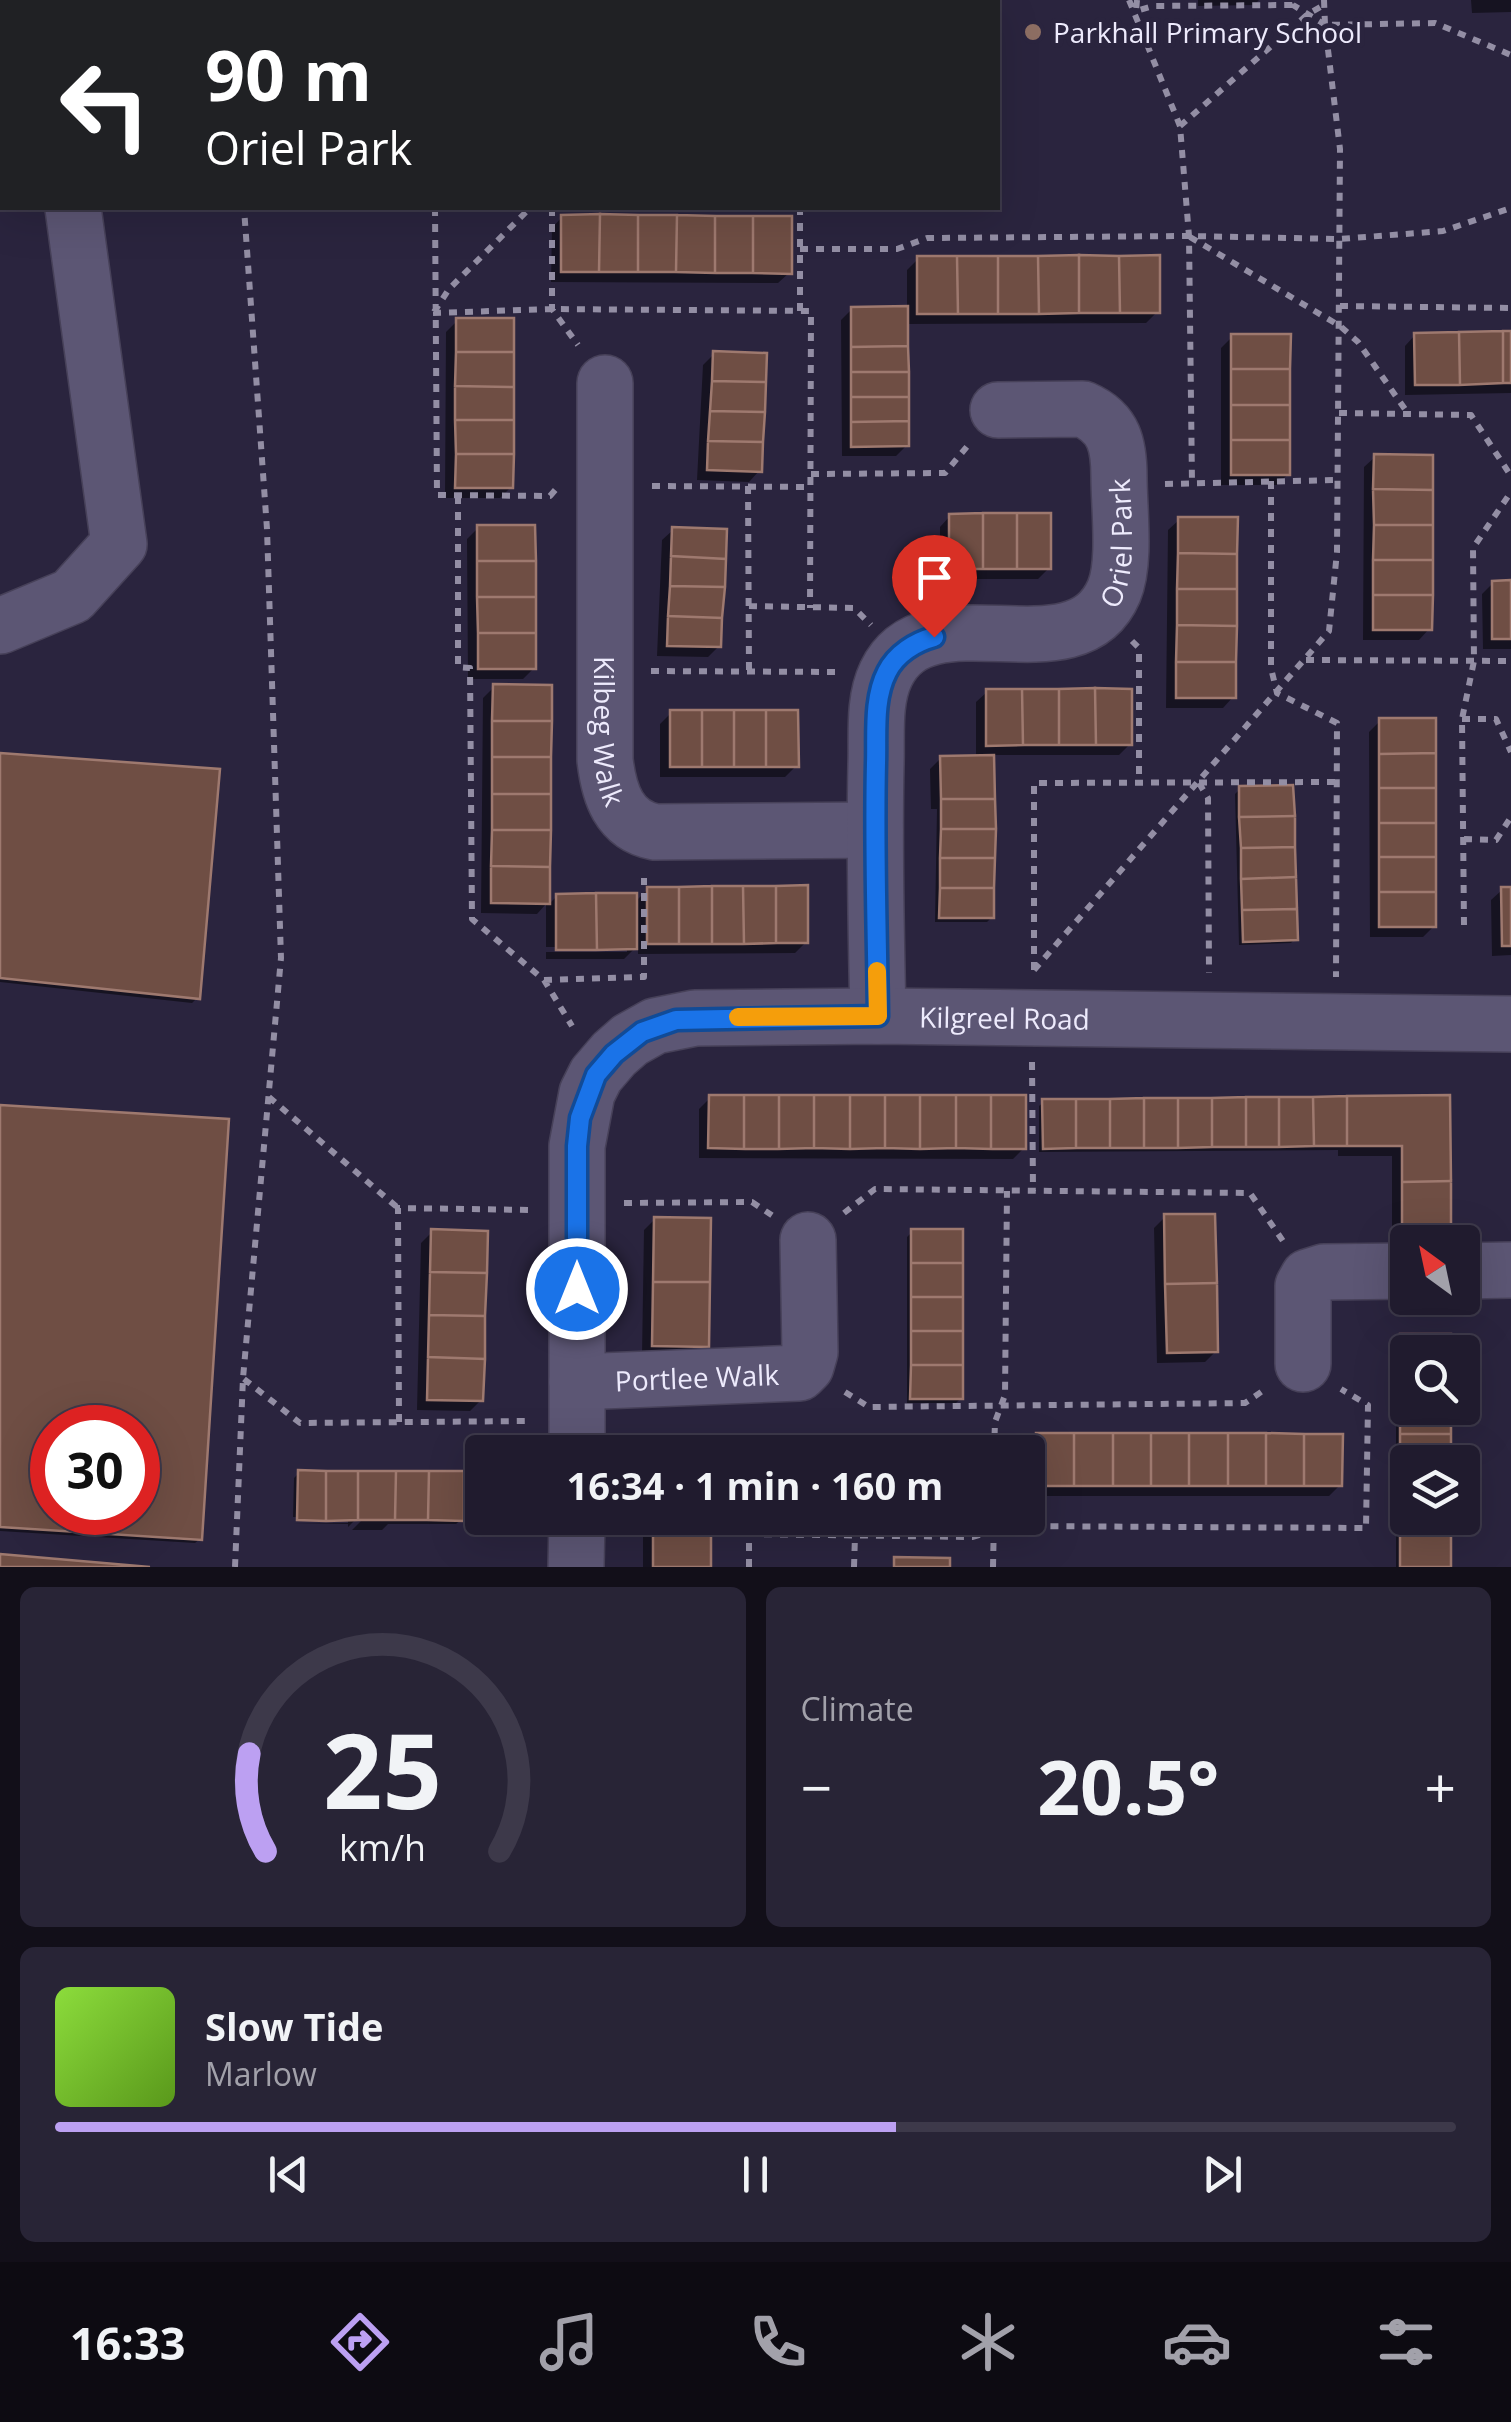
<!DOCTYPE html>
<meta charset="utf-8">
<style>
:root{--surface:#201b2e;--page:#282436;--text:#f1f3f6;--muted:#a2a1aa;--line:#3d394a;--accent:#bca0f2}
body{margin:0;font-family:"Open Sans",sans-serif;background:var(--page);color:var(--text);height:100vh;display:flex;flex-direction:column;font-size:38px;white-space:nowrap}
*{box-sizing:border-box;margin:0}
p{font-size:32px;color:var(--muted)}
.icon{flex:none;width:55px;height:55px;fill:none;stroke:currentColor;stroke-width:2;stroke-linecap:round;stroke-linejoin:round}
.map{position:relative;height:1567px;overflow:hidden}
.details{display:flex;flex-direction:column;gap:20px;padding:20px;background:#120f19;flex:1}
.details>*{flex:none}
.banner{position:absolute;left:0px;top:0px;width:1000px;height:210px;box-shadow:0 10px 40px #0002,0 0 0 2px var(--line);background:#202124;color:#fff;overflow:hidden}
.needle{width:65px;rotate:327deg}
.controls{position:absolute;left:1390px;top:1225px;display:grid;gap:20px}
.controls a{display:grid;place-items:center;width:90px;height:90px;border-radius:10px;background:var(--surface);box-shadow:0 10px 40px #0002,0 0 0 2px var(--line);font-size:50px}
.speed{position:absolute;left:30px;top:1405px;display:flex;gap:20px;font-size:50px;font-weight:700;text-align:center}
.speed>*{display:grid;place-content:center;width:130px;height:130px;border-radius:50%;background:var(--surface);box-shadow:0 10px 40px #0002,0 0 0 2px var(--line);line-height:1}
.speed .limit{border:15px solid #d22;background:#fff;color:#111}
.pin{position:absolute;display:grid;place-items:center;width:85px;height:85px;color:#fff;margin:-102px -42px;border-radius:50% 50% 50% 0;rotate:-45deg;box-shadow:0 0 10px #0007}
.pin .icon{rotate:45deg}
.me{position:absolute;width:110px;margin:-55px;rotate:0deg;stroke-linejoin:round;filter:drop-shadow(0 0 8px #0008)}
.turn{display:flex;align-items:center;gap:35px;height:210px;padding:0 40px;font-size:45px}
.turn .icon{width:130px;height:130px;stroke-width:2.5}
.turn b{display:block;font-size:70px;line-height:85px}
.big{font-size:75px;font-weight:700;line-height:1.1}
.details .tile{flex:1;display:flex;flex-direction:column;justify-content:center;gap:15px;min-width:0;padding:0 35px;border-radius:15px;background:var(--page)}
.details .dial{align-items:center;gap:0}
.dial svg{height:260px;overflow:visible;fill:none;stroke:var(--line);stroke-width:7;stroke-linecap:round;text-anchor:middle}
.dial text{fill:var(--text);stroke:none}
.song{display:flex;align-items:center;gap:30px}
.cover{width:120px;height:120px;border-radius:15px;background:linear-gradient(135deg,hsl(90 70% 55%),hsl(90 70% 35%))}
.played{height:10px;border-radius:5px;background:linear-gradient(90deg,var(--accent) 60%,var(--line) 60%)}
.keys{display:flex;justify-content:space-around;direction:ltr}
.heat{display:flex;justify-content:space-between;align-items:center;font-size:55px;direction:ltr}
.details .tiles{flex:1;display:grid;gap:20px;grid-template-columns:1fr 1fr}
.tile:last-child{grid-column:span 2}
.trip{position:absolute;left:465px;top:1435px;width:580px;height:100px;border-radius:10px;background:var(--surface);box-shadow:0 10px 40px #0002,0 0 0 2px var(--line);font-weight:700;line-height:100px;text-align:center}
.menu{display:flex;height:160px;justify-content:space-around;align-items:center;background:#0d0b12;color:var(--muted)}
.menu .icon{width:70px;height:70px}
.menu .selected{color:var(--accent)}
.menu b{font-size:45px;color:var(--text)}
.map>svg:first-child{display:block}
.shadow{fill:#0007;fill-rule:evenodd}
.building{fill:#6f4e44;stroke:#9e796f;stroke-width:2.5;fill-rule:evenodd}
.lines{fill:none;stroke-linecap:round;stroke-linejoin:round}
.minor-casing{stroke:#474159;stroke-width:58}
.path{stroke:#938ea4;stroke-width:6;stroke-dasharray:8 8;stroke-linecap:butt}
.minor{stroke:#5c5674;stroke-width:55}
.route-casing{stroke:#114b97;stroke-width:25}
.route{stroke:#1a73e8;stroke-width:18}
.slow{stroke:#f59e0b;stroke-width:18}
.education-dot{fill:#8d6e63;stroke:#2a243e;stroke-width:4}
.labels{text-anchor:middle;dominant-baseline:central;stroke-width:10;stroke-linejoin:round;paint-order:stroke}
.poi-label{font-size:28px;fill:#edeafc;stroke:#2a243e;text-anchor:start}
.street-label{font-size:28px;fill:#edeafc;stroke:#2a243e}
</style>
<div class="map">
<svg width="1511" height="1567" viewBox="0 0 1511 1567">
<rect width="100%" height="100%" fill="#2a243e"/>
<path class="shadow" d="M1198,0H1259L1254,5L1198,6Z
M1471,0H1511V21V12L1472,13Z
M562,217L789,273L778,283L551,282L552,228Z
M918,259L1157,312L1146,323L906,324L907,445L896,456H842L841,320L852,309H907V270Z
M457,321L511,487L500,498H445L446,332Z
M1511,334V393L1405,395V346L1415,335Z
M1232,337L1288,474L1277,485H1221V348Z
M714,354L759,471L749,482L697,480L703,365Z
M1375,457L1429,629L1419,640H1363L1364,467Z
M950,516L1049,568L1038,579H940V527Z
M1179,520L1233,697L1223,708H1166L1168,530Z
M478,528L534,668L523,679H468L467,539Z
M673,530L719,646L708,657L657,656L662,540Z
M1493,583H1511V649H1483L1482,594Z
M494,687H549L548,905L557,896L634,903L648,889L806,942L795,953L638,954V945L624,959H546V952H627V947H546V904L537,914L481,913L483,698Z
M987,692L1130,744L1119,755H992V917L987,922H935L937,809H931L930,769L941,758H976V702Z
M671,713L796,766L785,777H660V724Z
M1380,721L1434,926L1423,937H1370L1369,732Z
M0,755L197,998L192,1003L0,982Z
M1240,789L1295,939L1291,943L1239,945L1235,794Z
M1511,889V955L1492,956L1491,900L1502,890Z
M710,1098L1024,1148L1013,1159L699,1158V1109Z
M1447,1098L1449,1231L1438,1242L1392,1243V1156H1338V1150L1039,1152V1106L1044,1102Z
M0,1107L200,1539L195,1543L0,1531ZM52,1428H138V1512H52Z
M1165,1217L1216,1351L1205,1362L1157,1363L1154,1228Z
M655,1219L706,1346L696,1357L642,1356L644,1230Z
M432,1232L481,1400L470,1411L417,1410L421,1243Z
M912,1232L961,1398L956,1403H907V1237Z
M1401,1336L1449,1337V1352H1408V1408H1449V1462H1408V1518H1448V1567H1396V1341Z
M1037,1435L1340,1485L1329,1496H1028L1026,1446Z
M927,1447V1452H649L654,1448Z
M299,1473L461,1520L456,1524H388L382,1530H352L369,1513L365,1510L348,1527V1524H293L348,1523V1518L293,1517L294,1478Z
M643,1518H708V1567H643Z"/>
<path class="building" d="M600,214L638,215V272H599Z
M600,214L599,272H561V215Z
M638,215H677L676,272H638Z
M677,215L715,216V273L676,272Z
M715,216H753V273H715Z
M753,216H792V274L753,273Z
M1079,255L1119,256L1120,313H1079Z
M1079,255V313L1039,314L1038,256Z
M1160,255V313H1120L1119,256Z
M917,256H957L958,314H917Z
M957,256H998V314H958Z
M998,256H1038L1039,314H998Z
M908,306V346L851,347V307Z
M456,318H514V352H456Z
M1503,331H1511V383H1503Z
M1503,331V383L1460,385L1459,332Z
M1459,332L1460,385H1415L1414,333Z
M1231,334H1291L1290,369H1231Z
M908,346L909,372H851V347Z
M713,351L767,353L766,382L712,381Z
M456,352H514V387L455,386Z
M1231,369H1290V405H1231Z
M851,372H909V397H851Z
M712,381L766,382L765,412L710,411Z
M455,386L514,387V420H455Z
M851,397H909V421L851,422Z
M1231,405H1290V440H1231Z
M710,411L765,412L763,442L708,441Z
M455,420H514V454H456Z
M909,421V446L851,447V422Z
M1231,440H1290V475H1231Z
M708,441L763,442L762,472L707,470Z
M456,454H514L513,488H455Z
M1374,454L1433,455V490L1373,489Z
M1373,489L1433,490V525H1374Z
M983,513H1017V569H983Z
M983,513V569H949V514Z
M1017,513H1051V569H1017Z
M1178,517H1238L1237,554L1178,553Z
M477,525H535L536,561H477Z
M1374,525H1433V560H1373Z
M672,527L727,529L726,559L671,556Z
M1178,553L1237,554V589H1177Z
M671,556L726,559L725,587L670,586Z
M1373,560H1433V595H1373Z
M477,561H536V597H477Z
M1511,580V639H1492V581Z
M670,586L725,587L722,618L668,616Z
M1177,589H1237V626L1177,625Z
M1373,595H1433L1432,630H1373Z
M477,597H536V633H478Z
M668,616L722,618L721,647L667,646Z
M1177,625L1237,626L1236,662H1176Z
M478,633H536V669H478Z
M1176,662H1236V698H1176Z
M493,684L552,685V721H492Z
M1095,688L1132,689V745H1096Z
M1095,688L1096,745H1059V689Z
M986,689H1022L1023,745L986,746Z
M1022,689H1059V745H1023Z
M670,710H702V767H670Z
M702,710H734V767H702Z
M734,710H766V767H734Z
M766,710H798L799,767H766Z
M1379,718H1436V753L1379,754Z
M492,721H552L551,757H492Z
M0,753L220,769L200,999L0,978Z
M1436,753V788H1379V754Z
M994,755L995,799H941L940,756Z
M492,757H551V794H492Z
M1293,785L1295,816L1239,817V786Z
M1379,788H1436V823H1379Z
M492,794H551V830H492Z
M941,799H995L996,829H941Z
M1295,816V847L1241,848L1239,817Z
M1379,823H1436V857H1379Z
M941,829H996L995,858H940Z
M492,830H551L550,867L491,866Z
M1295,847L1296,877L1241,879V848Z
M1379,857H1436V892H1379Z
M940,858H995L994,888H940Z
M491,866L550,867V904L491,903Z
M1296,877L1297,909L1242,910L1241,879Z
M808,885V943H776V886Z
M712,886H743L744,944H712Z
M712,886V944H679V887Z
M743,886H776V943L744,944Z
M647,887H679V944H647Z
M1501,887H1511V946H1502Z
M940,888H994V918H939Z
M1379,892H1436V927H1379Z
M596,893H637V949L597,950Z
M596,893L597,950H556V894Z
M1297,909L1298,940L1243,942L1242,910Z
M709,1095H744V1149L708,1148Z
M744,1095H779V1149H744Z
M779,1095H814V1148L779,1149Z
M814,1095H850V1149L814,1148Z
M850,1095H885V1148L850,1149Z
M885,1095H920V1149L885,1148Z
M920,1095H956V1148L920,1149Z
M956,1095H991V1149L956,1148Z
M991,1095H1026V1149H991Z
M1450,1095L1451,1181L1402,1182V1146H1347V1096Z
M1347,1096V1146H1314L1313,1097Z
M1246,1097H1279V1147H1246Z
M1246,1097V1147H1212V1098Z
M1279,1097H1313L1314,1146L1279,1147Z
M1144,1098H1178V1148H1144Z
M1144,1098V1148H1110V1099Z
M1178,1098H1212V1147L1178,1148Z
M1042,1099H1076V1148L1043,1149Z
M1076,1099H1110V1148H1076Z
M0,1105L229,1119L202,1540L0,1527ZM52,1428H138V1512H52Z
M1451,1181V1232L1402,1233V1182Z
M1164,1214H1215L1217,1283L1165,1284Z
M654,1217L711,1218L710,1282H653Z
M431,1229L488,1231L487,1273L430,1272Z
M911,1229H963V1263H911Z
M911,1263H963V1297H911Z
M430,1272L487,1273L485,1316L429,1315Z
M653,1282H710L709,1347L652,1346Z
M1217,1283L1218,1352L1167,1353L1165,1284Z
M911,1297H963V1331H911Z
M429,1315L485,1316V1359L428,1357Z
M911,1331H963V1365H911Z
M1400,1334H1451V1352H1408V1367H1400Z
M428,1357L485,1359L483,1401L427,1400Z
M911,1365H963V1399H910Z
M1400,1401H1408V1408H1451V1434H1400Z
M1036,1433H1074V1486H1036Z
M1074,1433H1113V1486H1074Z
M1113,1433H1151V1486H1113Z
M1151,1433H1189V1486H1151Z
M1189,1433H1228V1486H1189Z
M1228,1433H1266V1486H1228Z
M1266,1433L1304,1434V1486H1266Z
M1304,1434H1343L1342,1486H1304Z
M1400,1434H1451V1462H1408V1467H1400Z
M747,1444H784V1452H747Z
M747,1444V1452H710V1445Z
M784,1444H820V1452H784Z
M820,1444H857V1452H820Z
M857,1444H893V1452H857Z
M893,1444H930V1452H893Z
M653,1445H710V1452H653Z
M1400,1467H1408V1501H1400Z
M298,1470L326,1471V1521L297,1520Z
M326,1471H358V1520L326,1521Z
M358,1471H396L395,1520H358Z
M396,1471H429L428,1520H395Z
M429,1471H464V1521L428,1520Z
M1400,1501H1408V1518H1451V1534H1400Z
M653,1518H711V1534H653Z
M653,1534H711V1567H653Z
M1400,1534H1451V1567H1400Z
M0,1554L150,1567H0Z
M894,1557L950,1558V1567H894Z"/>
<g class="lines">
<defs>
<g id="minor">
<path id="s1" d="M605,383V760C609,794 619,825 655,832L875,830"/>
<path d="M0,626L72,596L119,544L73,208"/>
<path id="s2" d="M878,1016C876,932 874,848 876,764C877,735 873,701 886,674C928,586 1075,682 1114,591C1126,562 1119,509 1119,477C1119,446 1115,423 1083,409L998,410"/>
<path d="M1462,1271L1511,1270"/>
<path d="M1303,1364V1286L1308,1277L1324,1272L1408,1271"/>
<path id="s3" d="M577,1382L799,1373L806,1366L810,1352L808,1240"/>
<path id="s4" d="M577,1452V1146L587,1093L596,1075L614,1054L630,1040L655,1026L695,1018L878,1016L1511,1024"/>
<path d="M576,1567L577,1518"/>
</g>
</defs>
<use href="#minor" class="minor-casing"/>
<path class="path" d="M190,0L191,2
M1129,0L1180,126L1189,236L1192,483
M1137,0L1136,11L1153,6L1293,5
M1324,0L1325,25L1435,23L1511,55
M1180,126L1308,14L1324,5
M435,208L437,495L550,496L556,489
M552,208V309L578,345
M1190,237L1340,326L1358,342L1407,412
M800,249H897L927,238L1189,236L1340,239L1443,231L1511,208
M1340,306L1511,308
M800,311V208
M434,312L449,289L530,208
M433,313L552,309L811,311L810,608
M1339,413L1471,415L1511,476
M811,474L945,473L970,443
M1271,481V668L1277,693L1337,723L1336,977
M1165,484L1338,480
M652,486L811,487
M748,486L749,671
M458,496V667L470,668L472,919L544,980L572,1026
M749,606L854,608L871,625
M1132,641L1139,648V782
M1306,660L1511,661
M651,671L838,672
M1462,719H1496L1511,752
M1199,783L1208,798L1209,973
M1464,839L1496,840L1511,817
M1464,925L1462,719L1474,661L1473,548L1511,492
M1034,970L1329,631L1337,552L1340,149L1325,25L1293,5V0
M1034,970V783L1337,782
M544,980L644,977V878
M1032,1062L1033,1191
M269,1097L398,1208
M624,1203L752,1202L773,1216
M844,1213L875,1189L1250,1193L1283,1241
M244,1379L300,1423L531,1421
M845,1392L869,1407L1245,1403L1264,1390
M399,1422L398,1208L533,1210
M994,1452L995,1422L1005,1395L1007,1191
M235,1567L243,1378L281,958L267,529L244,208
M749,1567V1534L972,1537L1010,1526L1366,1528L1368,1405L1341,1389
M854,1567L855,1536
M993,1567L994,1518"/>
<use href="#minor" class="minor"/>
</g>
<g class="lines">
<defs>
<path id="route" d="M577,1289V1146L580,1118L596,1075L614,1054L642,1032L676,1020L878,1016C877,931 874,847 876,763C877,734 873,699 887,672C896,654 915,642 934,637"/>
</defs>
<use href="#route" class="route-casing"/>
<use href="#route" class="route"/>
<path class="slow" d="M738,1017L878,1016L877,971"/>
</g>
<circle class="education-dot" cx="1033" cy="32" r="10"/>
<g class="labels">
<g class="poi-label">
<text x="1053" y="32">Parkhall Primary School</text>
</g>
<g class="street-label">
<text stroke="none"><textPath href="#s2" startOffset="652">Oriel Park</textPath></text>
<text stroke="none"><textPath href="#s1" startOffset="348">Kilbeg Walk</textPath></text>
<text stroke="none"><textPath href="#s4" startOffset="808">Kilgreel Road</textPath></text>
<text stroke="none"><textPath href="#s3" startOffset="120">Portlee Walk</textPath></text>
</g>
</g>
</svg>
<div class="controls">
<a><svg class="needle" viewBox="-14 -14 28 28"><path d="M0-13l5 13h-10z" fill="#e53935"/><path d="M0 13l5-13h-10z" fill="#a2a1aa"/></svg></a>
<a><svg class="icon" aria-label="search" viewBox="0 0 24 24"><circle cx="10" cy="10" r="6"/><path d="M15 15l6 6"/></svg></a>
<a><svg class="icon" aria-label="layers" viewBox="0 0 24 24"><path d="M12 4l9 5-9 5-9-5zM3 14l9 5 9-5"/></svg></a>
</div>
<div class="speed"><div class="limit">30</div></div>
<div class="pin" style="left:934px;top:637px;background:#d93025"><svg class="icon" aria-label="arrive" viewBox="0 0 24 24"><path d="M6 21V4h12l-3 4 3 4H6"/></svg></div>
<svg class="me" style="left:577px;top:1289px" viewBox="-20 -20 40 40"><circle r="17" fill="#1a73e8" stroke="#fff" stroke-width="3"/><path d="M0-11L8 9 0 5-8 9z" fill="#fff"/></svg>
<div class="trip">16:34 · 1 min · 160 m</div>
<div class="banner">
<div class="turn"><svg class="icon" aria-label="left" viewBox="0 0 24 24"><path d="M17 20v-9H6M10 6l-5 5 5 5"/></svg><div><b>90 m</b>Oriel Park</div></div>
</div>
</div>
<section class="details">
<div class="tiles">
<div class="tile dial"><svg viewBox="0 0 100 80">
<path d="M14 69A42 42 0 1 1 86 69"/>
<path d="M14 69A42 42 0 0 1 9 39" stroke="#bca0f2"/>
<text x="50" y="56" font-size="32" font-weight="700">25</text>
<text x="50" y="72" font-size="11">km/h</text>
</svg></div>
<div class="tile"><p>Climate</p>
<div class="heat"><a>−</a><b class="big">20.5°</b><a>+</a></div>
</div>
<div class="tile">
<div class="song"><i class="cover"></i><div><b>Slow Tide</b><p>Marlow</p></div></div>
<div class="played"></div>
<div class="keys"><svg class="icon" aria-label="previous" viewBox="0 0 24 24"><path d="M18 5L8 12l10 7zM5 5v14"/></svg><svg class="icon" aria-label="pause" viewBox="0 0 24 24"><path d="M8 5v14M16 5v14"/></svg><svg class="icon" aria-label="next" viewBox="0 0 24 24"><path d="M6 5l10 7-10 7zM19 5v14"/></svg></div>
</div>
</div>
</section>
<nav class="menu">
<b>16:33</b>
<svg class="icon selected" aria-label="directions" viewBox="0 0 24 24"><path d="M12 3l9 9-9 9-9-9zM9 14v-3h6M13 9l2 2-2 2"/></svg>
<svg class="icon" aria-label="music" viewBox="0 0 24 24"><path d="M9 18V5l10-2v13"/><circle cx="6" cy="18" r="3"/><circle cx="16" cy="16" r="3"/></svg>
<svg class="icon" aria-label="phone" viewBox="0 0 24 24"><path d="M5 4h4l2 5-3 2q2 4 5 5l2-3 5 2v4C11 20 4 13 5 4z"/></svg>
<svg class="icon" aria-label="climate" viewBox="0 0 24 24"><path d="M12 3v18M4 7l16 10M4 17L20 7"/></svg>
<svg class="icon" aria-label="car" viewBox="0 0 24 24"><path d="M5 17H2v-5l4-1 3-4h7l3 4 3 1v5h-3M9 17h6M6 11h13"/><circle cx="7" cy="17" r="2"/><circle cx="17" cy="17" r="2"/></svg>
<svg class="icon" aria-label="filters" viewBox="0 0 24 24"><path d="M4 7h16M4 17h16"/><circle cx="9" cy="7" r="2"/><circle cx="15" cy="17" r="2"/></svg>
</nav>
